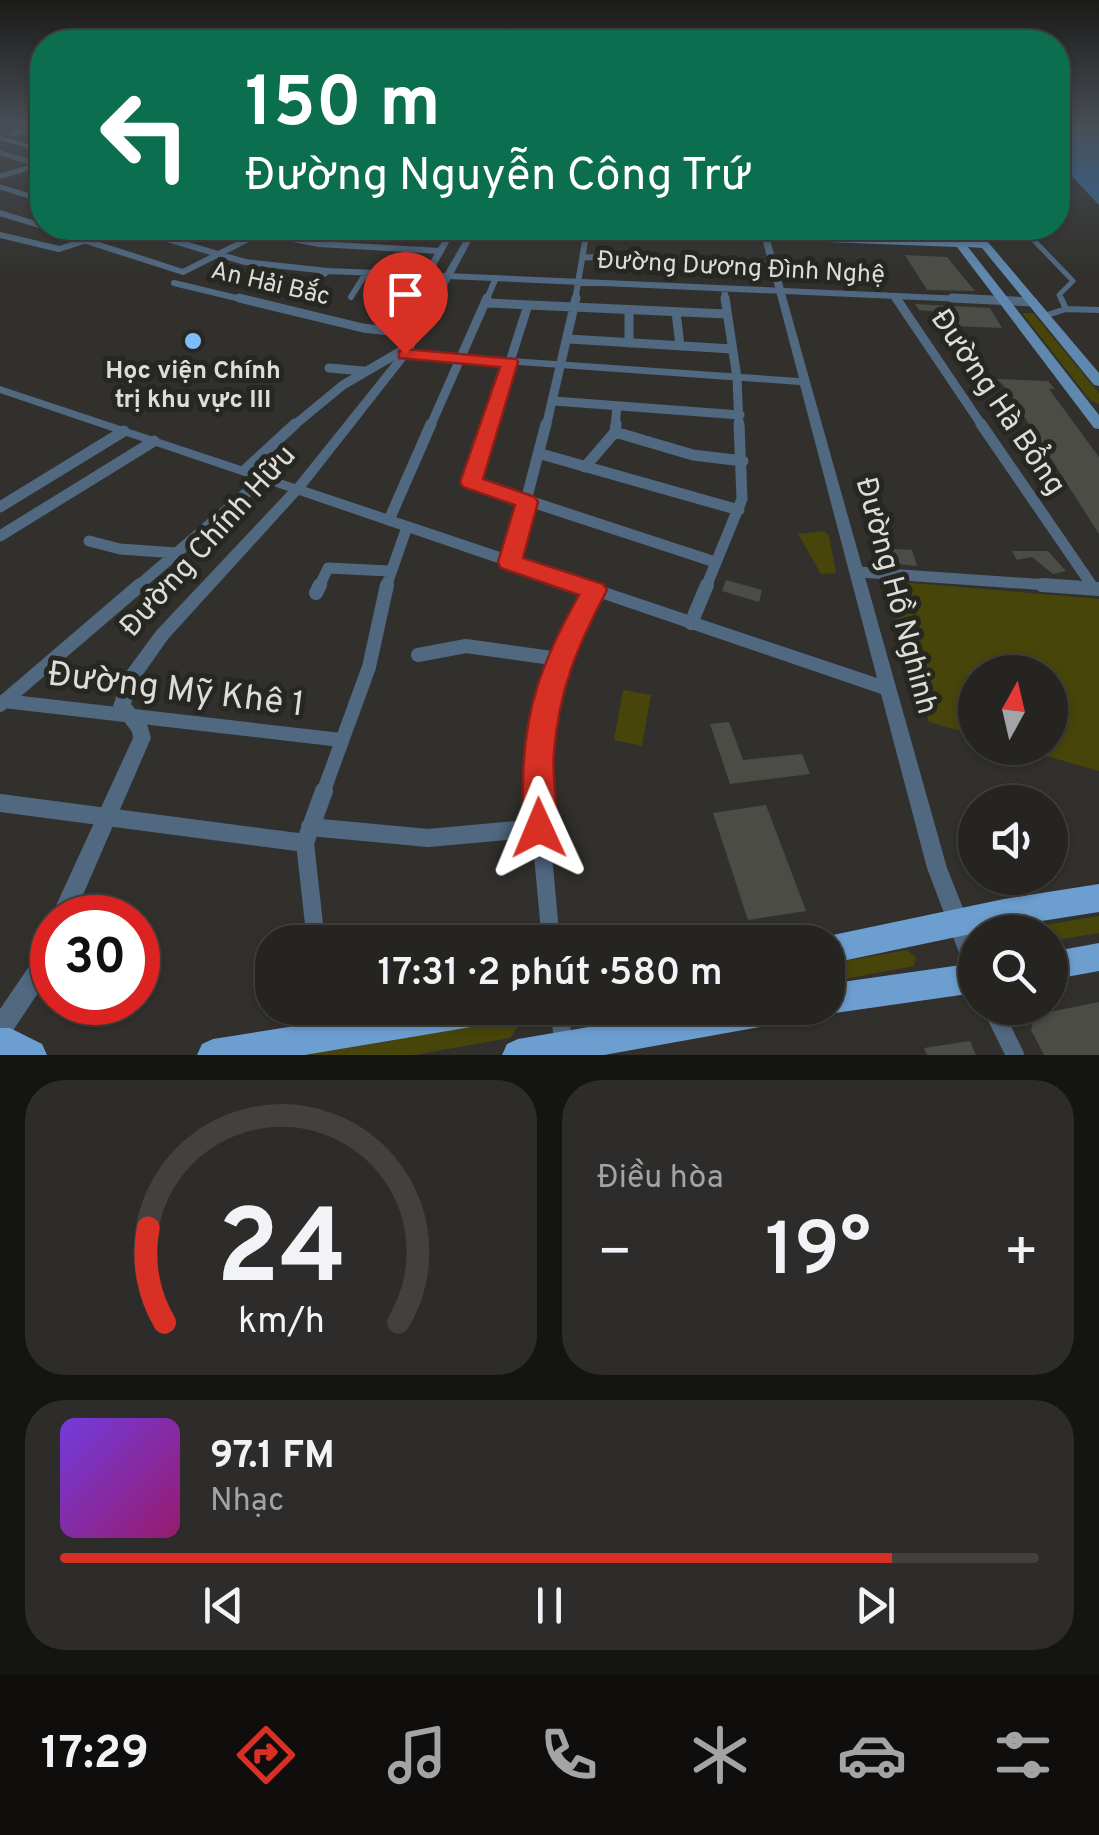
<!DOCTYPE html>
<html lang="vi">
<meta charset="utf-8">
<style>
:root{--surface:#252421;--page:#2d2c2a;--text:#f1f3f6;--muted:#a3a4a5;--line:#42413f;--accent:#d93025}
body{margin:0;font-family:Overpass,sans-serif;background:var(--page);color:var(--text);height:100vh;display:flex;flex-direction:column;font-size:38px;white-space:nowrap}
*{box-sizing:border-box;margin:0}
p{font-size:32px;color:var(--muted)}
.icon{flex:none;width:55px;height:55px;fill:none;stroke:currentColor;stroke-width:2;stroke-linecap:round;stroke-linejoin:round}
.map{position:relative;height:1055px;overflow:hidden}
.side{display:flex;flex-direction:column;gap:25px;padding:25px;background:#141412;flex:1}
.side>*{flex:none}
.banner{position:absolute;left:30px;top:30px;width:1040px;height:210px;border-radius:40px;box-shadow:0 2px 8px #0004,0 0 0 2px var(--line);background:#0b6e4f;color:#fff;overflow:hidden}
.needle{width:65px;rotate:8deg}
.tools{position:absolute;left:958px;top:655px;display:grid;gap:20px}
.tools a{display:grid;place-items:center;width:110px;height:110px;border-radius:50%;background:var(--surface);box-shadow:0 2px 8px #0004,0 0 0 2px var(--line);font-size:50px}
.speed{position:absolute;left:30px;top:895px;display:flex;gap:20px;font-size:50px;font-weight:700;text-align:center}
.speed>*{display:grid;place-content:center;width:130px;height:130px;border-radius:50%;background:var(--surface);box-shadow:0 2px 8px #0004,0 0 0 2px var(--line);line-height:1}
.speed .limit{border:15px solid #d22;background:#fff;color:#111}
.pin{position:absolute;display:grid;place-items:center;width:85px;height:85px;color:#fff;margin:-102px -42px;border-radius:50% 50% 50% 0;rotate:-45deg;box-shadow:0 0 10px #0007}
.pin .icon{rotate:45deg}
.me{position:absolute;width:110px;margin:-55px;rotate:359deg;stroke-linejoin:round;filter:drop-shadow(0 0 8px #0008)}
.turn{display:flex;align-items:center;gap:35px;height:210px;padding:0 50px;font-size:45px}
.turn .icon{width:130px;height:130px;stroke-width:2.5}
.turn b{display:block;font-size:70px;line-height:85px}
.big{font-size:75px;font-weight:600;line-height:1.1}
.side .card{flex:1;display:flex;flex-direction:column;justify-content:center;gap:15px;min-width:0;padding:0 35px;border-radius:40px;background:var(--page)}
.side .dial{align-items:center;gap:0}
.dial svg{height:260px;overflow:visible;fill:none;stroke:var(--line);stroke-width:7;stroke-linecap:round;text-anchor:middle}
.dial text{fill:var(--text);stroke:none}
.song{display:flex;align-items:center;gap:30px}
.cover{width:120px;height:120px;border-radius:15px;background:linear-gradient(135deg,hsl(260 70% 55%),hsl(320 70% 35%))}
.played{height:10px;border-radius:5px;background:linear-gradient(90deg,var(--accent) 85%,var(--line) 85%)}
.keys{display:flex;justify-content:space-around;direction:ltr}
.heat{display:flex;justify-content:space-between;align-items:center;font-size:55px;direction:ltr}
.side .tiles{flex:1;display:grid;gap:25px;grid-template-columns:1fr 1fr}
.card:last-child{grid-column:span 2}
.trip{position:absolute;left:255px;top:925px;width:590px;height:100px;border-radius:40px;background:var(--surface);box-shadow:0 2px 8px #0004,0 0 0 2px var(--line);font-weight:600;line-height:100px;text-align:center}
.menu{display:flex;height:160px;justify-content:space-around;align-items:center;background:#0f0e0d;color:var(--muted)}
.menu .icon{width:70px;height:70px}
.menu .active{color:var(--accent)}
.menu b{font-size:45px;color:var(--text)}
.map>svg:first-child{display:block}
.green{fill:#48450b}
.water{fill:#316da4}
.building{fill:#4c4c46}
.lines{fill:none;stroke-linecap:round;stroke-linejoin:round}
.pedestrian-far1{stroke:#506880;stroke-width:5}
.pedestrian{stroke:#506880;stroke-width:6}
.minor-far5{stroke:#506880;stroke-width:5}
.minor-far4{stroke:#506880;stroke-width:6}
.minor-far3{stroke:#506880;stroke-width:9}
.minor-far2{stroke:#506880;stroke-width:11}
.minor-far1{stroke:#506880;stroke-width:14}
.minor{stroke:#506880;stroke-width:18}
.tertiary{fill:#506880;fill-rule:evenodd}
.secondary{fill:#6087ad;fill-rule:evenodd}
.primary{fill:#6c9ecf;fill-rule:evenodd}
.route{fill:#d93025;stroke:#8d1f18;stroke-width:2.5}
.poi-dot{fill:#7fbdfa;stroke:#272722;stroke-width:4}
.labels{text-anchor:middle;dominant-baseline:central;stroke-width:10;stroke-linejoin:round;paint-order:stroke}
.far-street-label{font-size:25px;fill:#dcdcd9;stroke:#272722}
.far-poi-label{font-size:25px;font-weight:bold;fill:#dcdcd9;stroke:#272722}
.street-label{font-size:30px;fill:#dcdcd9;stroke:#272722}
.near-street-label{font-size:35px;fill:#dcdcd9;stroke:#272722}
</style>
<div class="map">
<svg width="1099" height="1055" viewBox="0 0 1099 1055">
<rect width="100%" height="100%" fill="#31302c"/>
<path class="green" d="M1022,313H1033L1099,393V404L1090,400Z
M824,531L829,536L836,573L821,574L798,534Z
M901,582L1099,599V771L1018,748H1050V672H975V735L929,722L888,588Z
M623,690L651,695L642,746L614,740Z
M1099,916V933L1050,941V932H1004Z
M907,950L916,957L914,966L828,982V964Z
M509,1020L517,1028L510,1038L414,1055H308Z"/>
<path class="water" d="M1058,124H1099V205L1058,161Z"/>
<path class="building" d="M905,255L947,257L975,291L927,290Z
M915,304L990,308L1002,328L952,326L943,312L919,310Z
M997,379L1048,381L1055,389H1049L1099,457V534L1006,388Z
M880,548L912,550L917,566L886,563Z
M1012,551H1048L1066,571L1053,574L1032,557L1017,560Z
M726,580L762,590L759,602L722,591Z
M729,722L743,760L802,754L810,774L730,784L710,724Z
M766,805L806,911L748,920L713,813Z
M1099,1002V1055H1044L1031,1030L1035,1015Z
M970,1041L976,1055H927L924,1048Z"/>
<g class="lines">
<path class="pedestrian-far1" d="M1022,228L1073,281L1059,295L1062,301"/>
<path class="pedestrian" d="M1061,298L1066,309
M1044,316L1066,309L1099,310"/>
<path class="minor-far5" d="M12,134L42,127
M0,153L38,164
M0,176L42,164
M0,187L42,200"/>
<path class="minor-far4" d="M0,213L42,226
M46,228L183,272L270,228
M130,228L245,262L328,271L426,275
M236,228L319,244L439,251
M0,235L59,249L84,241
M584,257L774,264
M447,276L1008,301
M174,283L249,301
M724,289L726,301
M303,290L328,271
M894,296L897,301
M351,297L366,273
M486,301L495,280
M575,301L587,229"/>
<path class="minor-far3" d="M239,298L363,328L416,334
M725,298L737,378L739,427
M896,298L983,427
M952,298L1033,302
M487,303L727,314
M629,310V343
M379,311L428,313
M676,312L680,346
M569,339L732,349
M329,368L364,371
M554,401L740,415
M292,427L343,385L410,346
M430,427L487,298
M489,427L528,305
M546,427L576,298
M615,427L617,406"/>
<path class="minor-far2" d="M490,424L471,482L715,562
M981,424L1093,587
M615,432L693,455L743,461
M541,454L739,510
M585,467L615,432L616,424
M245,470L295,424
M0,507L124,431
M389,520L431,424
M0,536L154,441
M89,541L120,549L176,553
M510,562L546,424
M859,572L1077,587
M137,587L265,477
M319,587L328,568L390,571
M386,587L407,527
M706,587L742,499L739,424"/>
<path class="minor-far1" d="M1042,585L1099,589
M316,593L320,585
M691,623L707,585
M418,655L466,646L559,659
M4,701L341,740
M0,705L140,585
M323,793L369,667L387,585
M537,793C534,717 558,657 594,591"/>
<path class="minor" d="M537,791L551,942
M0,803L305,843
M310,827L428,838L539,828
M316,942L305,843L324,791
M324,1008L328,1033
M559,1008L565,1055
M992,1008L1015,1055"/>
<path class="tertiary" d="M450,228H457L432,273H445L471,228H478L412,351L799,378L762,238L769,236L947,868L975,938V977L967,974L927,868L881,694L299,495L168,639L137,683L131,704L147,724L151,738L73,918H52V921L51,918L54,910L133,738L132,732L113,706L123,676L156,631L288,491L0,393V386L295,484L400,353L442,278H426L422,275ZM408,357L800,385L877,678L306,487Z
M52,928V964L44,984L8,1038L0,1042V1009L28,968L44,931Z"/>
<path class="secondary" d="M0,136L42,148V152L0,140Z
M539,228H608L953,241L943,228H953L963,241L977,242L966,228H976L1099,373V386L1094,385L982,248L968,247L1099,415V429L1094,428L957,247L544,231Z"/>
<path class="primary" d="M1099,884V912L1004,927L828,964V942H817L828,936L1004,899Z
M1099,943V971L1050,980V952Z
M975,963V993L828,1014L817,1008H828V984Z
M407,1008H510L506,1019L495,1023L305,1055H197L202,1044L213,1039Z
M700,1008H797L793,1019L782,1023L604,1055H502L507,1044L518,1039Z
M0,1028H10L42,1044L47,1055H0Z"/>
</g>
<linearGradient id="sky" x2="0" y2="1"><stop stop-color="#1b1a18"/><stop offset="0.46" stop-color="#484e56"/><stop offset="1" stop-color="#484e56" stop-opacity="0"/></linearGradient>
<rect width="1099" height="272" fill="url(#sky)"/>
<path class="route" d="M405,349L516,359L518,362L483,479L535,497L538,502L523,558L603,584L607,590C577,647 559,689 554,753C551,781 562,813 551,839L539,844L528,839C520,822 523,804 523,785C523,711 543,659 579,595L501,568L498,562L515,505L463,487L460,482L500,367L399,358V351Z"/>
<circle class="poi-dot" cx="193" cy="341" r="10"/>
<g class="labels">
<g class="far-street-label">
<text transform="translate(741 269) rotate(3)">Đường Dương Đình Nghệ</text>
<text transform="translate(270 285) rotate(13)">An Hải Bắc</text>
</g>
<g class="far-poi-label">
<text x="193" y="372">Học viện Chính<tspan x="193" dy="29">trị khu vực III</tspan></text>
</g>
<g class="street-label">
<text transform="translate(997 403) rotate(56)">Đường Hà Bổng</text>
<text transform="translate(209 542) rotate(-48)">Đường Chính Hữu</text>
<text transform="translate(895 596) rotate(75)">Đường Hồ Nghinh</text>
</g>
<g class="near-street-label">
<text transform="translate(176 691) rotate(7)">Đường Mỹ Khê 1</text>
</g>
</g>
</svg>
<div class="tools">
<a><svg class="needle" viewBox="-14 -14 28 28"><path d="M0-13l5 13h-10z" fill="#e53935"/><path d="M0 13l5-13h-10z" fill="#a3a4a5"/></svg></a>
<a><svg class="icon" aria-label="sound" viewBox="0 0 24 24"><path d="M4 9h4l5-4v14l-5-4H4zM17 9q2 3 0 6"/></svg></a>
<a><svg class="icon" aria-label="search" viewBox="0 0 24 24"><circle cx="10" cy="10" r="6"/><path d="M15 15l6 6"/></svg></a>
</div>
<div class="speed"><div class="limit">30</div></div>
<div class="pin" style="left:405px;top:354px;background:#d93025"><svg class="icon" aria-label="arrive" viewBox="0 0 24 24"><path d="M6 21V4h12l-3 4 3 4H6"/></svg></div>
<svg class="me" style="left:539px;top:828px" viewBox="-20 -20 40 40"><path d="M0-17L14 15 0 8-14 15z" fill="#d93025" stroke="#fff" stroke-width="4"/></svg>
<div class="trip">17:31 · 2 phút · 580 m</div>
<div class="banner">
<div class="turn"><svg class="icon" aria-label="left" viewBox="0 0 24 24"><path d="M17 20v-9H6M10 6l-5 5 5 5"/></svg><div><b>150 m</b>Đường Nguyễn Công Trứ</div></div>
</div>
</div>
<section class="side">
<div class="tiles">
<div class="card dial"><svg viewBox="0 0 100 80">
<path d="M14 69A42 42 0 1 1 86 69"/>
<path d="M14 69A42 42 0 0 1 9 40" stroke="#d93025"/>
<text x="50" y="56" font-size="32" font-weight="700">24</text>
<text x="50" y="72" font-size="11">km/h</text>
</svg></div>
<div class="card"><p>Điều hòa</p>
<div class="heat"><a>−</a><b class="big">19°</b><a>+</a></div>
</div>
<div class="card">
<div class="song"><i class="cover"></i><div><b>97.1 FM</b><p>Nhạc</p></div></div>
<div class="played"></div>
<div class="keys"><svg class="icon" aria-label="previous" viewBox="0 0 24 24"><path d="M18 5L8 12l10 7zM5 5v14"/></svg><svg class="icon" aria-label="pause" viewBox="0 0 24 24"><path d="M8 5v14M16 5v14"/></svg><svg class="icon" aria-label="next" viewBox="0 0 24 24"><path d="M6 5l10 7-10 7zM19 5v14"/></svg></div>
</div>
</div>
</section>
<nav class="menu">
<b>17:29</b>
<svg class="icon active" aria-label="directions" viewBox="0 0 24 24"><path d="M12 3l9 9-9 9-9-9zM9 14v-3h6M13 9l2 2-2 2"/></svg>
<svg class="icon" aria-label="music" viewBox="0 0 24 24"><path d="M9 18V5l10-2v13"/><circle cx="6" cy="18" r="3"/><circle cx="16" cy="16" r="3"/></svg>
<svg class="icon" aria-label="phone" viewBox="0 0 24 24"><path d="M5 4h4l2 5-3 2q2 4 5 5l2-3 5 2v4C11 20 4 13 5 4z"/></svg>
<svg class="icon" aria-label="climate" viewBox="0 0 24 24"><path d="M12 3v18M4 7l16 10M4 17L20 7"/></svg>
<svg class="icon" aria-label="car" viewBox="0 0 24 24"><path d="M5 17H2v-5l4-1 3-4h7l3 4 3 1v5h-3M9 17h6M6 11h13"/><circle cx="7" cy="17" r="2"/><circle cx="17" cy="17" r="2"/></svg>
<svg class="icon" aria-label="filters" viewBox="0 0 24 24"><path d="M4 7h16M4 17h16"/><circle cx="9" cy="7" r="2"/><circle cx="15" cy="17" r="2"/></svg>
</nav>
